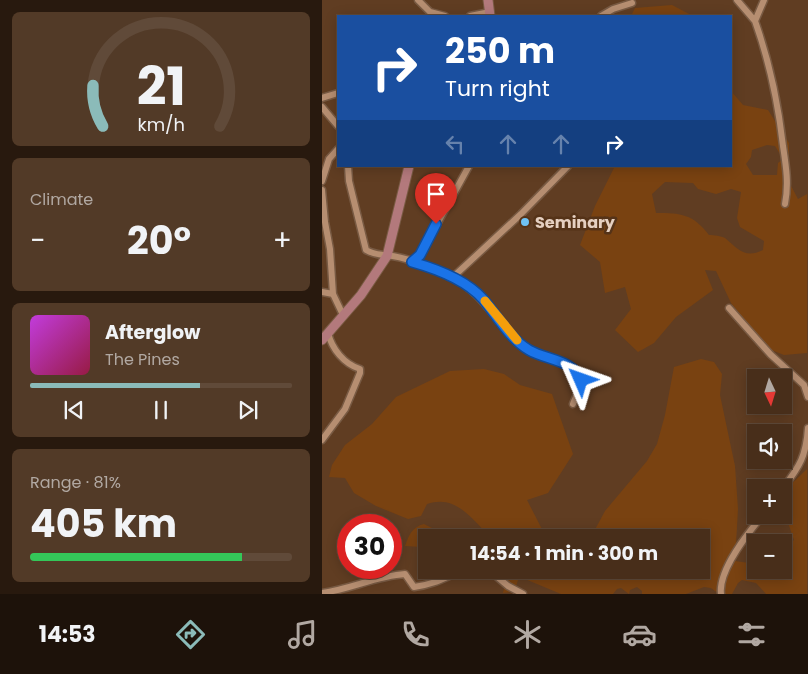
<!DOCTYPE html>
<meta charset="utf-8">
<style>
:root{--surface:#482e1a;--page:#523a27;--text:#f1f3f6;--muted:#b1a8a2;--line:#604a39;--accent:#8bbbb9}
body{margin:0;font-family:Poppins,sans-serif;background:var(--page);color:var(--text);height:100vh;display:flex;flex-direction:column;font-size:19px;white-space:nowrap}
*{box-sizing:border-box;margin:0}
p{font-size:16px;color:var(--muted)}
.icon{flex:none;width:28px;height:28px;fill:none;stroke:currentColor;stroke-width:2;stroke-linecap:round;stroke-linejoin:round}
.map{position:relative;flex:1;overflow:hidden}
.side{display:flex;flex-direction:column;gap:12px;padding:12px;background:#28190e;width:322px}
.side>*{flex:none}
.guide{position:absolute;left:15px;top:15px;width:395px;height:152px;border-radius:0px;box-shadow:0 2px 12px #0003,0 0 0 1px var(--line);background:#1a4fa0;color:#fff;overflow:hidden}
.needle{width:32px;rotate:176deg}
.buttons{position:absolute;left:425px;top:369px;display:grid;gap:10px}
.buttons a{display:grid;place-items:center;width:45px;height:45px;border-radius:0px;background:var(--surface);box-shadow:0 2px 12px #0003,0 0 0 1px var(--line);font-size:25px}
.speed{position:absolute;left:15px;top:514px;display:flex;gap:10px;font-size:25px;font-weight:700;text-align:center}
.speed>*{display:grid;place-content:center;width:65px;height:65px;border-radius:50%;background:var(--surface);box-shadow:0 2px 12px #0003,0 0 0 1px var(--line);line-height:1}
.speed .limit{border:8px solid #d22;background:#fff;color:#111}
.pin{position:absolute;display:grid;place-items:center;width:42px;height:42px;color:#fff;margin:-51px -21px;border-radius:50% 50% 50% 0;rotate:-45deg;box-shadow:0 0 5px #0007}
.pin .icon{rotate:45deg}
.me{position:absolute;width:55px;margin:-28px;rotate:313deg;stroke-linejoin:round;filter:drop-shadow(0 0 4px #0008)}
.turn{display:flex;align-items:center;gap:18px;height:105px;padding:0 25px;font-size:22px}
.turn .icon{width:65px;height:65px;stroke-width:2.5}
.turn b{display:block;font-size:35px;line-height:42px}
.lanes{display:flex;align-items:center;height:48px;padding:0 25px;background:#0003;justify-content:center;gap:25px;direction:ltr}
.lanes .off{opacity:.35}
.big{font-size:38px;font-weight:700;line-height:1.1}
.side .widget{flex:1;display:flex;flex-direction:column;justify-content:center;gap:8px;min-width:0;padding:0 18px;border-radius:8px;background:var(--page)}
.side .dial{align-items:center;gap:0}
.dial svg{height:130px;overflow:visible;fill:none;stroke:var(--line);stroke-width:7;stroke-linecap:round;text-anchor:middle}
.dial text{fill:var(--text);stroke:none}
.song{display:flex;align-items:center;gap:15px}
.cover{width:60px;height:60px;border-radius:8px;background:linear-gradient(135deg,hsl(290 70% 55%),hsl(340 70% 35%))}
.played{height:5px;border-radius:2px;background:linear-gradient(90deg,var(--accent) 65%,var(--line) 65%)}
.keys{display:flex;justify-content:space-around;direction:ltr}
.heat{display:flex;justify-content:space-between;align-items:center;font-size:28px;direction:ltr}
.charge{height:8px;border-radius:4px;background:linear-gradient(90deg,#34c759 81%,var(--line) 0)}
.trip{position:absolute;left:96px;top:529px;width:292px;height:50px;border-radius:0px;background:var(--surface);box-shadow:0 2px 12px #0003,0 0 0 1px var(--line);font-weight:700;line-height:50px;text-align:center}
.tabs{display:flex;height:80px;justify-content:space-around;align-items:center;background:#1d120a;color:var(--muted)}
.tabs .icon{width:35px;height:35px}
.tabs .selected{color:var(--accent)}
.tabs b{font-size:22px;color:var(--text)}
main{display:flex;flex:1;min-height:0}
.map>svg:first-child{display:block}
.green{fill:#794211;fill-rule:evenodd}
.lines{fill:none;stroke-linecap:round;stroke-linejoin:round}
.minor-casing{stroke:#785a43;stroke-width:9}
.major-casing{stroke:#785a43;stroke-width:11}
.minor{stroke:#b68e71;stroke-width:6}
.major{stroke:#b3797c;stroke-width:9}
.route-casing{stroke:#114b97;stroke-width:12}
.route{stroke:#1a73e8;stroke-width:9}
.slow{stroke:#f59e0b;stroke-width:9}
.poi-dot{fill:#6fc2f4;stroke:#553318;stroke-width:2}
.labels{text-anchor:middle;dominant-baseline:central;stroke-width:5;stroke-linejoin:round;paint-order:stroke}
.poi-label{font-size:16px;font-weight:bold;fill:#e5d0c1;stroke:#553318;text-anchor:start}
</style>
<main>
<section class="side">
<div class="widget dial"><svg viewBox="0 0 100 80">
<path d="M14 69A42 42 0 1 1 86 69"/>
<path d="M14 69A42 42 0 0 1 8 44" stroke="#8bbbb9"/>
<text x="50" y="56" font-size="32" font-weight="700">21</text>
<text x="50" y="72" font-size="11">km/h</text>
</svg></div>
<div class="widget"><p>Climate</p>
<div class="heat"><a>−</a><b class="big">20°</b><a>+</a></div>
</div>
<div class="widget">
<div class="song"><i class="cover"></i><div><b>Afterglow</b><p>The Pines</p></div></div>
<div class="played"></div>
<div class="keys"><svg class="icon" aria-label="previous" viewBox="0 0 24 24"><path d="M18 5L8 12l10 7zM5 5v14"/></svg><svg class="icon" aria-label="pause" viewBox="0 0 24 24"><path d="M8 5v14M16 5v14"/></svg><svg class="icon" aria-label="next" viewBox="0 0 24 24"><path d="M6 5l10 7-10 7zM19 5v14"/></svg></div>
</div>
<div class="widget"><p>Range · 81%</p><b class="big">405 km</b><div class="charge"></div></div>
</section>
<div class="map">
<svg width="486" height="594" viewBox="0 0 486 594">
<rect width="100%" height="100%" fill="#603d22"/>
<path class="green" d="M350,5L371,16H309L313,8Z
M409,91L421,105L446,110L467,143V182L476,199L485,194V353L462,355L437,345L427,325L409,303L394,271L383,270L391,290L354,317L332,343L316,352L293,330L309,309L303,287L283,293L278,262L258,245L273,206L293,166H409ZM445,145L453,146L461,159L456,163L455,175H431L424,164L429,157L430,150ZM343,182L371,183L376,189L394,194L409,189L419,192L415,218L418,227L442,241L441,250C423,259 416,249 403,238C399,236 392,235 387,235C371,214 359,213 334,213L330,194Z
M379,359L392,362L400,374L398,395L413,466L416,509L413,561L434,564V570H461V551L472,540L462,511L461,492L485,469V594H444L434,583L420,580L416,583L410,594H397L389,588L382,587L364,594H320V591L315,587L308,590L307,594L299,588L295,589L291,594H239L203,579L196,580L192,592L181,593L184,579L191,570H380V538L269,537L283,511L325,461L335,444L343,415L352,367Z
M162,369L182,374L198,385L230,394L251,454L226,493L205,500L224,537H168C150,519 134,494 105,504L99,516L86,519L54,506L32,493L23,478L7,477L10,465L23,445L50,424L74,397L128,371Z
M102,524L128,537L105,538V557L100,547L83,546C87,535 90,527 102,524Z"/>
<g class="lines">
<defs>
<path id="minor" d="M96,0L108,12L123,16
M415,0L433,21L442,0
M148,16L168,12
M279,16L291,9L310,3
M433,21C448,63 456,102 461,146C464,166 467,184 463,204
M0,98L16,93
M0,107L16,126
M26,166L27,181L44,250C51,254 54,254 62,255C81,256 113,268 130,277C166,296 176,330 207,350C221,359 249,359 257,375C261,384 254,396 251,404
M0,181L7,159L16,149
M0,190L3,222L8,249L11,294L21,315
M90,262L98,255L147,166
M131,277L199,214L246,166
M0,292L11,294
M407,308L449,355L482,385L486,397
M0,440L23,409L38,373V369C22,364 10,349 6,333
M461,488C478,466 484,456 486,428
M167,570L186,586L201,594
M0,593C29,589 54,576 83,574L92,587C111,585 124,577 141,570
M399,594C396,570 426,533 441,515"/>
<path id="major" d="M166,0L168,16
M0,340L39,295L65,256L87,166"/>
</defs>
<use href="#minor" class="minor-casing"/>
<use href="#major" class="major-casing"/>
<use href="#minor" class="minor"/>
<use href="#major" class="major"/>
</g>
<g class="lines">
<defs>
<path id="route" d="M114,224L98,255L90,262C115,269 144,280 161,299C176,317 187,338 207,350C224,360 252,360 259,380"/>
</defs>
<use href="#route" class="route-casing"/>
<use href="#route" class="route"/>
<path class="slow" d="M163,301L195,340"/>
</g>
<circle class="poi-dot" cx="203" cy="222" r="5"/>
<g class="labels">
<g class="poi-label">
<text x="213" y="222">Seminary</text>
</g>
</g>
</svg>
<div class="buttons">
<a><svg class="needle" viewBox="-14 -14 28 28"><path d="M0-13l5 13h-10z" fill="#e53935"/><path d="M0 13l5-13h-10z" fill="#b1a8a2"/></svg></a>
<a><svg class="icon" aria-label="sound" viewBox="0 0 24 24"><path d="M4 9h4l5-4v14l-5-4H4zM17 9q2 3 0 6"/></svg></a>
<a>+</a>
<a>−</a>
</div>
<div class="speed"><div class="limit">30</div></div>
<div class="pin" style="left:114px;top:224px;background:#d93025"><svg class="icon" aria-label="arrive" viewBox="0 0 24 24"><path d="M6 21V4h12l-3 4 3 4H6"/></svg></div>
<svg class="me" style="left:259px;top:380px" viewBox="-20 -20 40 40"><path d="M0-17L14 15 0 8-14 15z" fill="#1a73e8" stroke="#fff" stroke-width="4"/></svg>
<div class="trip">14:54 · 1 min · 300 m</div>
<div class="guide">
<div class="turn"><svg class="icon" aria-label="right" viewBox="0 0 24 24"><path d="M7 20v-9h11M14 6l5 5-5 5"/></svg><div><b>250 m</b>Turn right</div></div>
<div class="lanes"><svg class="icon off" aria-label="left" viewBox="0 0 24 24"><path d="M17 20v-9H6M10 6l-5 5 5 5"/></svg><svg class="icon off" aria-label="ahead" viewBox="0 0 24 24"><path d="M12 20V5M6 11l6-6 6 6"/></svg><svg class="icon off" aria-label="ahead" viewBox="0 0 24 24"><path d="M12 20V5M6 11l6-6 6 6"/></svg><svg class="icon" aria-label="right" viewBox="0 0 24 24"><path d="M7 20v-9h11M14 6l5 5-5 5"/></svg></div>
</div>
</div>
</main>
<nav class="tabs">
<b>14:53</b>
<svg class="icon selected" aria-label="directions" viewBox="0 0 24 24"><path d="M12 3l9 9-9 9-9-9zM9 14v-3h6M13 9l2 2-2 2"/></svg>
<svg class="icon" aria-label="music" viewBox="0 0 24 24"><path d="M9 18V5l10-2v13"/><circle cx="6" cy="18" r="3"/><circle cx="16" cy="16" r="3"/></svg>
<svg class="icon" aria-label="phone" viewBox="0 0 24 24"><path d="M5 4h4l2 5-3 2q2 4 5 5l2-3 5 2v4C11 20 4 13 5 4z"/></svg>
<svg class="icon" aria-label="climate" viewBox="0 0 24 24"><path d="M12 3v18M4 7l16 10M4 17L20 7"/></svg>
<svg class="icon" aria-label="car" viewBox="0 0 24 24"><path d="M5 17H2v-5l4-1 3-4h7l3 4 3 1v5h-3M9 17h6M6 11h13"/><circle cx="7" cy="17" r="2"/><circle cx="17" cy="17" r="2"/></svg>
<svg class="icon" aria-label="filters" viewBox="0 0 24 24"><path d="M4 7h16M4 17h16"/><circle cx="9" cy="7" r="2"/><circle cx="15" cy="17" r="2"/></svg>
</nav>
